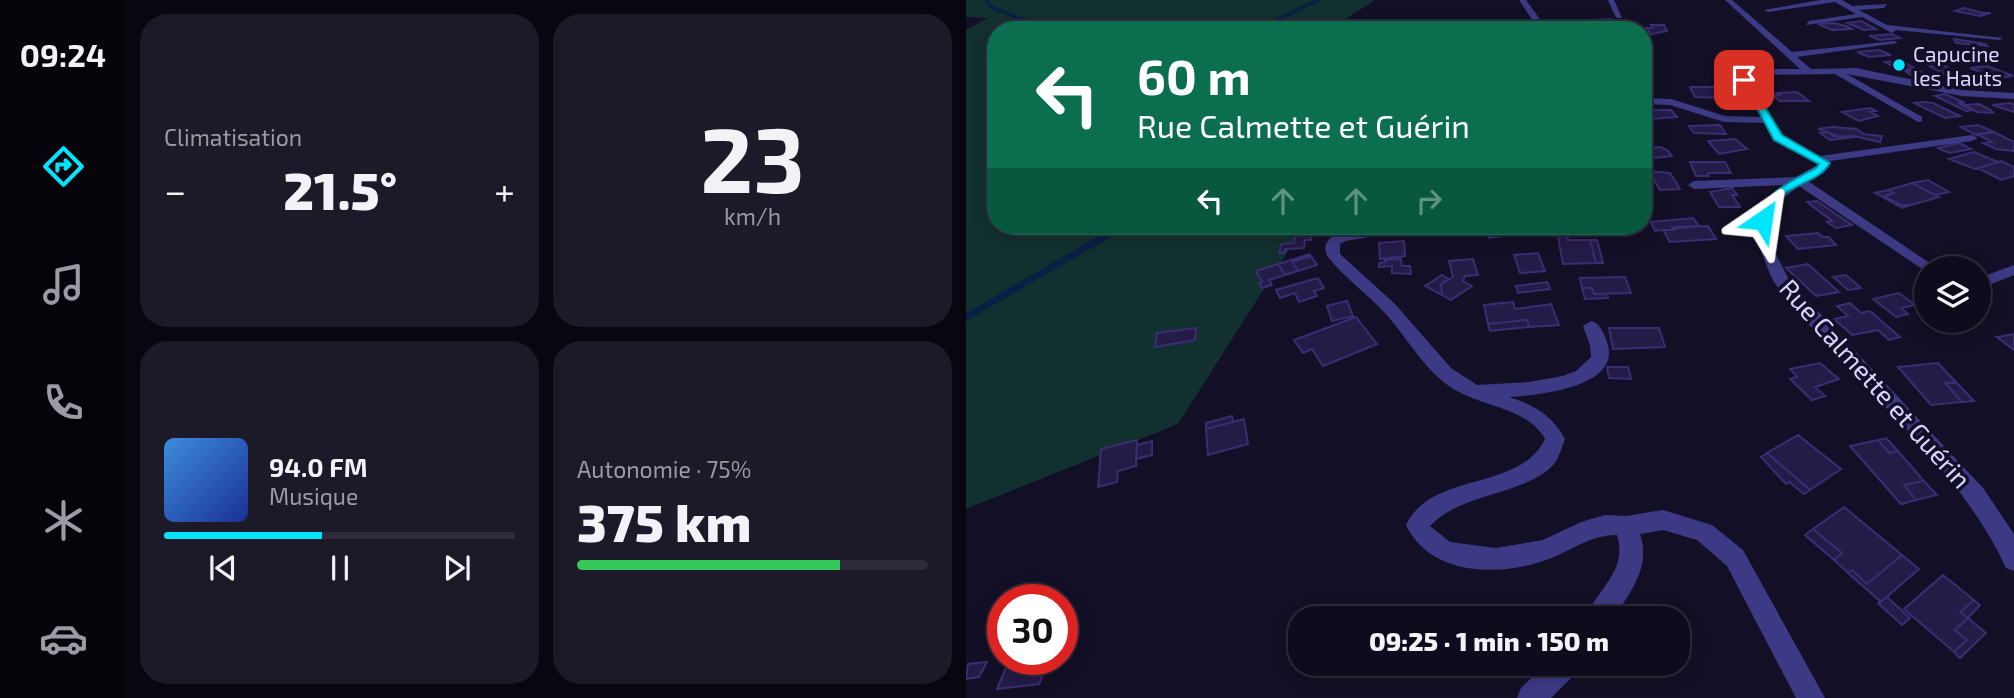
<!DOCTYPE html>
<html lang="fr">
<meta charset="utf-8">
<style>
:root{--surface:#0e0b1c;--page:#1c1929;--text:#f1f3f6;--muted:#9b9ba3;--line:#2e2b3b;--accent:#00e5ff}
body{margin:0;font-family:"Exo 2",sans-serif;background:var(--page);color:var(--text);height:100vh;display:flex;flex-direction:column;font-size:26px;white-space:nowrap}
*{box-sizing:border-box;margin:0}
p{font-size:23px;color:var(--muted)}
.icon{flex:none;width:38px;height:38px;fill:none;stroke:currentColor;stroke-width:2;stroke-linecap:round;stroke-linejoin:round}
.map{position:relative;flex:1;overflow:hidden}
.side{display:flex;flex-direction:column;gap:14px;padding:14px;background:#08060f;width:840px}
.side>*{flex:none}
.hud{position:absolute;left:21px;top:21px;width:665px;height:214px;border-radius:28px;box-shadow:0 4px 18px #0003,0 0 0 2px var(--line);background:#0b6e4f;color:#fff;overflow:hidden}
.buttons{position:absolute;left:948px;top:256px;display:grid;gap:14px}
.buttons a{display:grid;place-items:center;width:77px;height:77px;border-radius:50%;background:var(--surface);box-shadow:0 4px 18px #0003,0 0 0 2px var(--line);font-size:35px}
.speed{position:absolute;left:21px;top:584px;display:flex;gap:14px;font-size:35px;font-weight:700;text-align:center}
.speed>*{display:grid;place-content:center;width:91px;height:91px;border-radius:50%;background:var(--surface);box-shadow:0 4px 18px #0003,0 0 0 2px var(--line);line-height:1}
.speed .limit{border:10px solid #d22;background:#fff;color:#111}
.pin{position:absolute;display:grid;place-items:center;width:60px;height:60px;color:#fff;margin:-30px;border-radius:14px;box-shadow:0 4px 10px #0006}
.me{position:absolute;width:77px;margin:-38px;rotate:32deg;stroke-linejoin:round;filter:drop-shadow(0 0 5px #0008)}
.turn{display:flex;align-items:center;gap:24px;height:147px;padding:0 35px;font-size:32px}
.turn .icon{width:91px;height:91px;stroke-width:2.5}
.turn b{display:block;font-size:49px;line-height:60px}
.lanes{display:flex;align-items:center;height:66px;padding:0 35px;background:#0003;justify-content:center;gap:35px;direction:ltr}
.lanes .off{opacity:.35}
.big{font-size:52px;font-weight:800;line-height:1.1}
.side .widget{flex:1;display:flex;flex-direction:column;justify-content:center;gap:10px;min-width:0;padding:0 24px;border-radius:28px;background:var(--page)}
.side .dial{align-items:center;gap:0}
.dial b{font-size:91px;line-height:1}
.song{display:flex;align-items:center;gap:21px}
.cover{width:84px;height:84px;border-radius:10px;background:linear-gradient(135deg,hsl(210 70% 55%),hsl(230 70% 35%))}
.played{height:7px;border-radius:4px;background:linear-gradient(90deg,var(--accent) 45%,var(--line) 45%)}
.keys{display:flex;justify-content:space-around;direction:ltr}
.heat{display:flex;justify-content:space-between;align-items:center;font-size:38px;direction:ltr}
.charge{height:10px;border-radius:5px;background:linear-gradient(90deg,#34c759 75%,var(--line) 0)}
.side .tiles{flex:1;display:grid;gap:14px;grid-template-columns:repeat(2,1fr)}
.trip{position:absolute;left:322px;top:606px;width:402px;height:70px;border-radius:28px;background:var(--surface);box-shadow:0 4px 18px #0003,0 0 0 2px var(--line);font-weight:800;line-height:70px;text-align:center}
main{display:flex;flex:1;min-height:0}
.dock{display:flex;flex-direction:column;width:126px;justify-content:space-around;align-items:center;background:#06040b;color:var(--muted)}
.dock .icon{width:49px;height:49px}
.dock .current{color:var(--accent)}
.dock b{font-size:32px;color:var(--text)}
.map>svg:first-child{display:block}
.green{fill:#12302f}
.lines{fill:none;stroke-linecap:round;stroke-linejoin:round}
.stream-far2{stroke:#0a1f44;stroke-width:3.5}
.stream-far1{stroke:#0a1f44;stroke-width:5}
.stream{stroke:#0a1f44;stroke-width:7}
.building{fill:#241b47;stroke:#3b2d73;stroke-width:2}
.minor{fill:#3d3a85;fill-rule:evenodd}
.route{fill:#00e5ff;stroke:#0095a6;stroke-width:2}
.poi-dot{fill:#00e5ff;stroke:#130f26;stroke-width:2.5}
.labels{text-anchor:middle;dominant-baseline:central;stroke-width:7;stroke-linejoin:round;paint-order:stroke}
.far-poi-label{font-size:21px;fill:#d9d4ff;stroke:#130f26;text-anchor:start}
.street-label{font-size:26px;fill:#d9d4ff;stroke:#130f26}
</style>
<main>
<nav class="dock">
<b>09:24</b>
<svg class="icon current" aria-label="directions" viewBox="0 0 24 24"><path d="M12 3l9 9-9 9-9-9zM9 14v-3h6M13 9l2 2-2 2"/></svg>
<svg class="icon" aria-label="music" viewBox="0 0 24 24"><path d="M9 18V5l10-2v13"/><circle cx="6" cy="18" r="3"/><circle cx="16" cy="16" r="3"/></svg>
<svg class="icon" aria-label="phone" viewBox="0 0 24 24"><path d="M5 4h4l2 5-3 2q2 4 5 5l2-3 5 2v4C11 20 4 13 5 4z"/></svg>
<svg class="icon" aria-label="climate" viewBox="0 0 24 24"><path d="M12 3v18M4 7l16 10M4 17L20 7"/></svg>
<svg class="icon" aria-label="car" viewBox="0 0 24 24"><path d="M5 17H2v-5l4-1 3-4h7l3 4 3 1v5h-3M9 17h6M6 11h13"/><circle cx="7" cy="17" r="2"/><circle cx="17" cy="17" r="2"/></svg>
</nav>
<section class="side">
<div class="tiles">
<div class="widget"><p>Climatisation</p>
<div class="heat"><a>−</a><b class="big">21.5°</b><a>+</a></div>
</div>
<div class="widget dial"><b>23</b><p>km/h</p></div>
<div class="widget">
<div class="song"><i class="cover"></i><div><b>94.0 FM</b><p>Musique</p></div></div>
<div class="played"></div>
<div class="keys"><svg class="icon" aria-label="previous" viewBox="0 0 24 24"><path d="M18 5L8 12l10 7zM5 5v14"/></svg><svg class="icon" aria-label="pause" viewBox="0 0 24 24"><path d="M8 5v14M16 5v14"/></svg><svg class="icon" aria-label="next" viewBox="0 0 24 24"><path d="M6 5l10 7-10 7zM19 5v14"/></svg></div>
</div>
<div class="widget"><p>Autonomie · 75%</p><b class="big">375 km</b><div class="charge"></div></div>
</div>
</section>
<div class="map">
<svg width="1048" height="698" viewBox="0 0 1048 698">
<rect width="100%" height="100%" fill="#130f26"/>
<path class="green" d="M0,0H409L363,30H30V226H338L212,424L0,509V30L22,18L0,17Z"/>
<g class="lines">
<path class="stream-far2" d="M20,0L25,7L66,23L67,30
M290,30L352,0"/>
<path class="stream-far1" d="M147,232L157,226"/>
<path class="stream" d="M0,317L150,230"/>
</g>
<path class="building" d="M998,8L1017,13H1025L1014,16L989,11Z
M645,19L652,27L634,28L628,20Z
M895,21L910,29L898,30L881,23Z
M868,23L880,26L886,29L866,30L852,24Z
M685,25H698L701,31L677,36V33L684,32L680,28H687Z
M926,34L934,38L914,40L903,36Z
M988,39L1019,44L1021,46L990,43Z
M913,50L925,55L903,57L891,52Z
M770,57L799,59L804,64L777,65Z
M935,61L950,69L933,70L919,62Z
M962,65H977L994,74L979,75Z
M1021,66L1047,76L1030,78L1004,68Z
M939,71H953L966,78H950Z
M724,87H748L754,98L729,97Z
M831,92L843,101H814L807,96L814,95L810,93Z
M979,94L999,103H992L1006,110L1000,111L969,96Z
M958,102L967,103L994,116L979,118L948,103Z
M1045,103L1048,105V112L1026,105Z
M1013,104L1026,111H1024L1028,113L1011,112L999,105Z
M904,108L910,111L904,112L912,116L893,121L876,112Z
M681,110H705L711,117L686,119Z
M754,125L760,134L728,133L723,126Z
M1012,125L1028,132L1010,135L995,127Z
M866,127L890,129L898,134L916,136L914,142L887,136L874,137L852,129Z
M862,132L867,136L889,137L864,140L854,133Z
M1028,132L1048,142V151L1030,149L1017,143L1026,142L1011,134Z
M769,139L781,149L753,154L742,141Z
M993,143L1005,149L983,153L972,148Z
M694,147L701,150L706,156L688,158L681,148Z
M1008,152L1032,162L1009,169L983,159Z
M1035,161L1048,167V176L1035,180L1012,168Z
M724,162H759L765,173H742L743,176H730Z
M678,171L704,173L714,189L694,190L687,178H682Z
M962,180L983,192L969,195L946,183Z
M946,183L973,197L945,205H935L918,196L928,193L922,190Z
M766,188L771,195H766L774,207H753L744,192Z
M922,190L928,193L918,196L935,205H945L936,208L909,193Z
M851,201L886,225L870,228L861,222L866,221L841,202Z
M727,218L733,226L689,231L685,222Z
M517,226H542L546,235L523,238Z
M590,226H621L622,231H601L602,240H624L630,263L597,264Z
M742,226L750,239L704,242L697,230H708L706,227Z
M347,231L345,240H339L338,248L319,249L318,253H313L315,244L328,243L330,232Z
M852,233L857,237H863L870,245L832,249L820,236Z
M624,240H631L637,263H630Z
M438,241L439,256L414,259L413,243Z
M572,253L579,271L554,273L548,255Z
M344,254L326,262L332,271L319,275L312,264Z
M345,256L351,265L332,271L326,262Z
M435,259L436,266H444L445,274L426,273V266L413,267V263L419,262V260Z
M507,259L512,275L499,276L497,281L506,286L485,300L476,295L475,284L487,277L483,261Z
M312,264L319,275L303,280L306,285L296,288L293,283L296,282L290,271Z
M842,264L873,292L850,296L820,268Z
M476,275L483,279L475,284L476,295L459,286Z
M880,275L895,288L882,290L867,277Z
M659,277L665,293L628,294L626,288H616L614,278Z
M352,278L358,288L348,291L351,296L333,302L329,293L314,298L310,290Z
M581,282L584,289L552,293L550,286Z
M616,288H626L628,294H641L642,298L619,299Z
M933,293L949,305L935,308L942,314L930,317L907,299Z
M381,301L387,316L366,321L361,306Z
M547,302L549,309L585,304L593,325L563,327L561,320L522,324L518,305Z
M884,303L895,313L904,311L934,337L923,340L912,330L886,335L868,319L882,316L871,306Z
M390,317L411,344L357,366L346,349L337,353L328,340Z
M561,320L563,327L524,331L522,324Z
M230,328L229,340L189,347L191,333Z
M643,328H693L699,347L647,349Z
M1048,334V350L1031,337Z
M854,363L873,379L849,387L859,396L846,400L824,379L831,377L824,369Z
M972,363L990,382L979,383L996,402L965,405L932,367Z
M641,367H662L665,379L643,378Z
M990,382L1008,401L996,402L979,383Z
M266,416L267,422L240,429V423Z
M278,419L282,444L242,455L240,429Z
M832,435L875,469L844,490L801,453Z
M920,438L932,451L923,453L912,440Z
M171,440L170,466L152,471L151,482L132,487L135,449Z
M912,440L923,453L932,451L958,481L938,485L950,500L935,504L884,446Z
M186,441V455L170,459L171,445Z
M801,453L844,490L838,494L823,482L820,484L795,457Z
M958,481L971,495L950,500L938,485Z
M878,507L936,555L901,584L886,570L882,573L868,560L876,553L847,529Z
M847,529L876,553L868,560L839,535Z
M936,555L953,569L915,602L882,573L886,570L901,584Z
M977,575L1008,600L994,612L1002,618L989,630L1001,640L988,652L938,609Z
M921,597L944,618L936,625L912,603Z
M1008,600L1014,605L1002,618L994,612Z
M1002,618L1020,633L994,658L988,652L1001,640L989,630Z
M43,660H83L73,684L31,689Z
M21,662L13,677L0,679L2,664Z"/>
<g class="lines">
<path class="minor" d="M553,0H560L578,25L575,30H540L569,24Z
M642,0H648L656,18H650Z
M759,0H766L826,52L928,41L932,43L831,57L845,69L890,68L996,90L1048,93V99L996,96L881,74L956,117V121L952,122L869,74L799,75L783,81L816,135L854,156L1006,135L1012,138L1006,141L864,161L858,173L842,181L971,268H961L959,271L833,186L814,201L805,222L808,250L823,280L1017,488L1048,534V571L1040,568C990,459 879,378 808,282C789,243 780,217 817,185L728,189L722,185L728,181L830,177L853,164L808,139L798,123L758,122L704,105L677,104V98L705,99L759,116L795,117L773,80L775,78L798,69H834Z
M854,0H876L886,6L921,4L918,8L893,10L921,25L1037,38L1033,40L930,30L926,33L896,17L840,25L843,21L890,14L869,2L802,12L798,10Z
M420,226H451L444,230L380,241L374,244V254L429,304L485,368L511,385L563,382L597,376L610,371L625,357L624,345L617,326L625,321C634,323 638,333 641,342C657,388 571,395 543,397C568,405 586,415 599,439C596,447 593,458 588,464C561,495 495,492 464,526L484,542L530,548L577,540L615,522L639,515L660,516L697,510L746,525L777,550L859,698H830L761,566L731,540L697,530L674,534C685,566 665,592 647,618H619C632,588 662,571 651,535C625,534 604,552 580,560C533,577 464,576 440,525C465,471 554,492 579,439C561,408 519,407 491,391C460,374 442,338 418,312C400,293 377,276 361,256C349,228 403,229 420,226Z
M1048,265V275L1013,289V278Z
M580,663H613L610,673L585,698H551L555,688Z"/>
</g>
<path class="route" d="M775,78H781L816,135L864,163C854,180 834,182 818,194C808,202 806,212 801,223L797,224L790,220C800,191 824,182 850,168L853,164L808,140Z"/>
<circle class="poi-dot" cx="933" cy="65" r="7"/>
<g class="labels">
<g class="far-poi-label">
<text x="947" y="53">Capucine<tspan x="947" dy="24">les Hauts</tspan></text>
</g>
<g class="street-label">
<text transform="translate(910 383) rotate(48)">Rue Calmette et Guérin</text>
</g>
</g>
</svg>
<div class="buttons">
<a><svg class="icon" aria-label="layers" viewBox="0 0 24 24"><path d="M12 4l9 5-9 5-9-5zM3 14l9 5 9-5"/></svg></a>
</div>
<div class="speed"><div class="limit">30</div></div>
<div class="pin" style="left:778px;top:80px;background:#d93025"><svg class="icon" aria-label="arrive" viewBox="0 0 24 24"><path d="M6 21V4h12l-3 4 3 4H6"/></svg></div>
<svg class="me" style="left:797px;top:220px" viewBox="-20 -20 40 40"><path d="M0-17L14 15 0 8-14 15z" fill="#00e5ff" stroke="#fff" stroke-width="4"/></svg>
<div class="trip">09:25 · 1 min · 150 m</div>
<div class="hud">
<div class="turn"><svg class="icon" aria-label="left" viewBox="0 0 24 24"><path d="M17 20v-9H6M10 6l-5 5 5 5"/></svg><div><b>60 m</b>Rue Calmette et Guérin</div></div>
<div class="lanes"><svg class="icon" aria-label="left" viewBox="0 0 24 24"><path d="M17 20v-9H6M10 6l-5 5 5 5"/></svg><svg class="icon off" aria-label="ahead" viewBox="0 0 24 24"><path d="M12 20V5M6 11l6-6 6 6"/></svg><svg class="icon off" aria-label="ahead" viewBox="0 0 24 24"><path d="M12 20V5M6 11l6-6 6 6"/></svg><svg class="icon off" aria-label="right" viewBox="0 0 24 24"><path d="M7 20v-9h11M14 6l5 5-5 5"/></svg></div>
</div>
</div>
</main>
